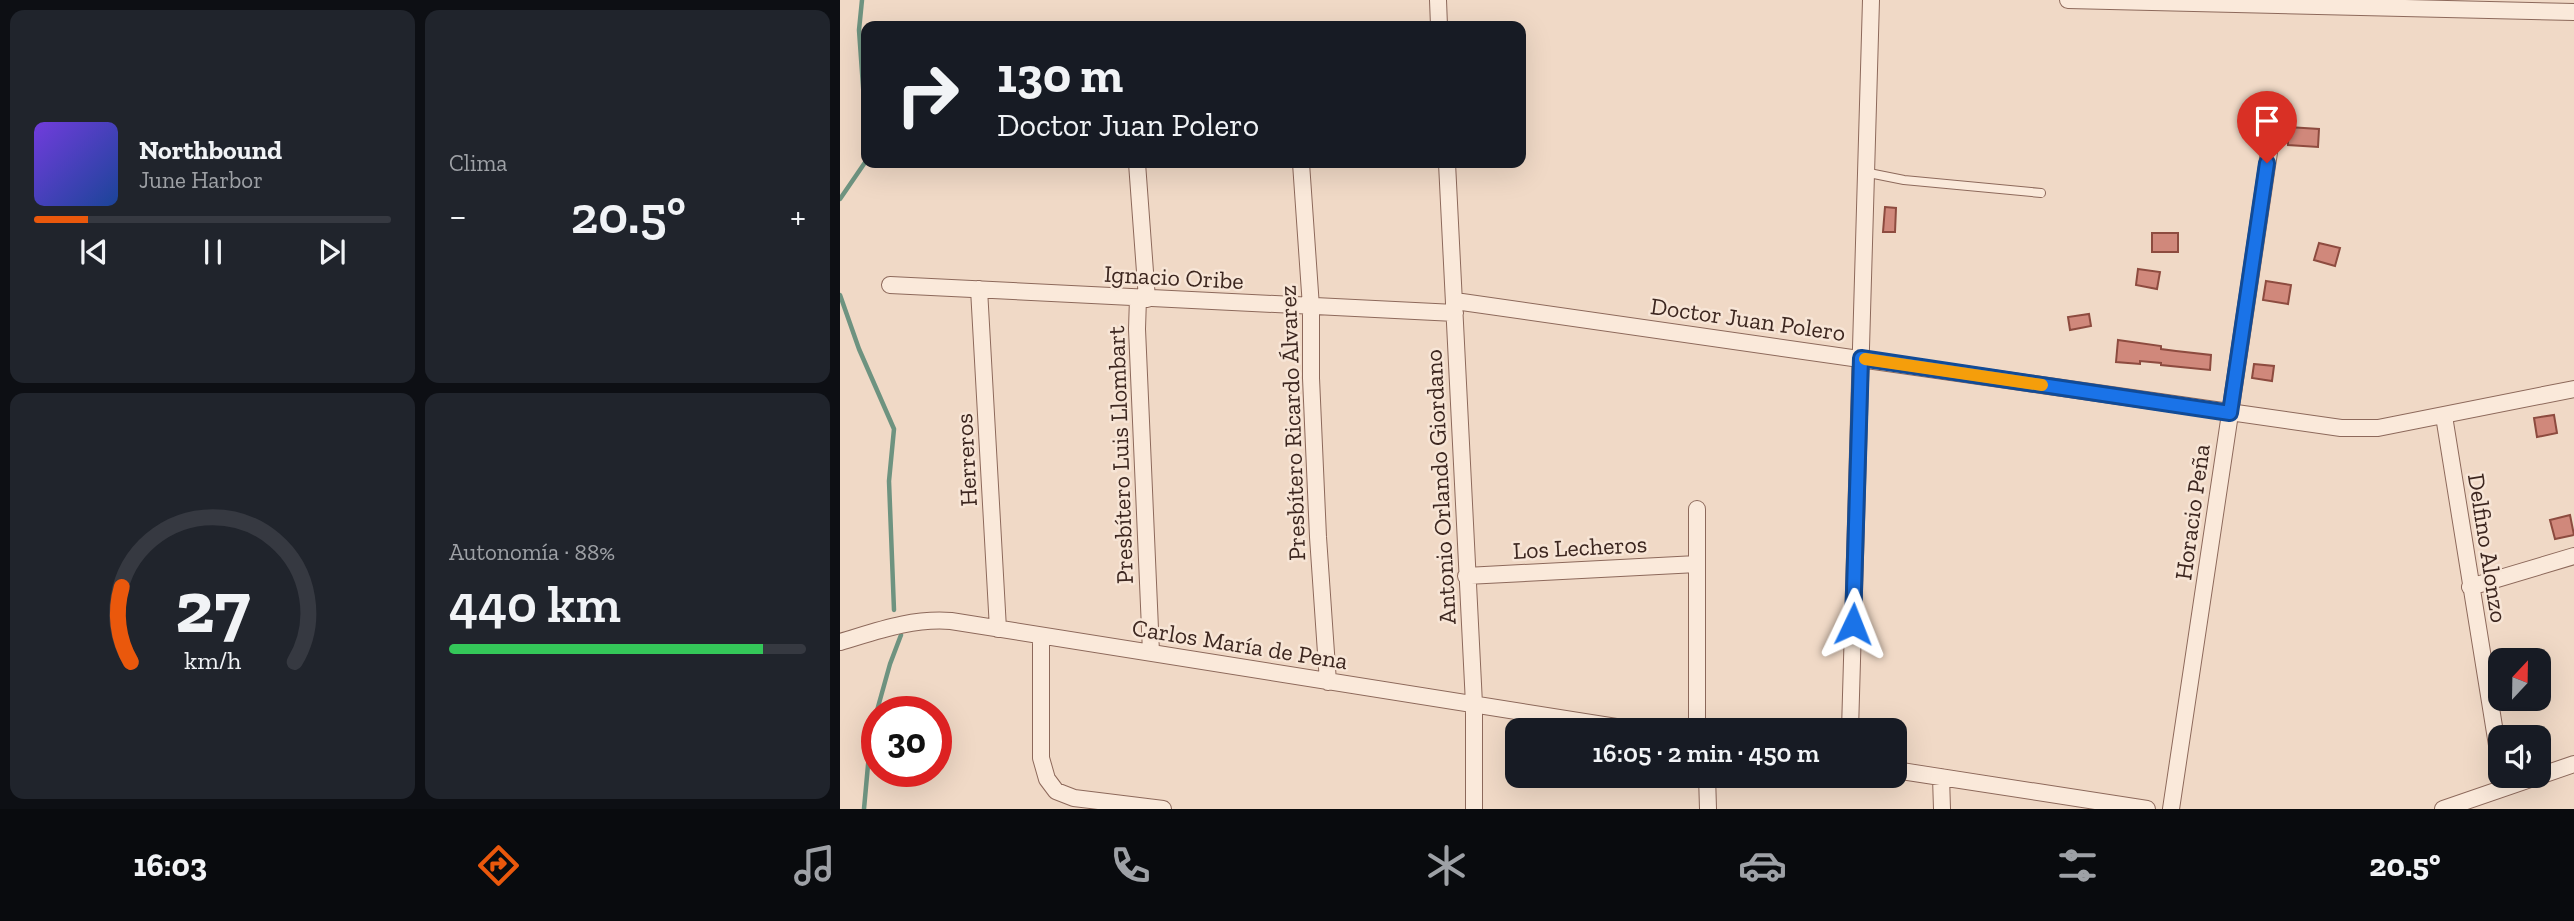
<!DOCTYPE html>
<html lang="es">
<meta charset="utf-8">
<style>
:root{--surface:#171b24;--page:#20242c;--text:#f1f3f6;--muted:#9ea1a6;--line:#363941;--accent:#ea580c}
body{margin:0;font-family:"Zilla Slab",serif;background:var(--page);color:var(--text);height:100vh;display:flex;flex-direction:column;font-size:26px;white-space:nowrap}
*{box-sizing:border-box;margin:0}
p{font-size:23px;color:var(--muted)}
.icon{flex:none;width:38px;height:38px;fill:none;stroke:currentColor;stroke-width:2;stroke-linecap:round;stroke-linejoin:round}
.map{position:relative;flex:1;overflow:hidden}
.side{display:flex;flex-direction:column;gap:10px;padding:10px;background:#0d0f14;width:840px}
.side>*{flex:none}
.banner{position:absolute;left:21px;top:21px;width:665px;height:147px;border-radius:14px;box-shadow:0 7px 28px #0002;background:#171b24;color:var(--text);overflow:hidden}
.needle{width:46px;rotate:22deg}
.tools{position:absolute;left:1648px;top:648px;display:grid;gap:14px}
.tools a{display:grid;place-items:center;width:63px;height:63px;border-radius:14px;background:var(--surface);box-shadow:0 7px 28px #0002;font-size:35px}
.speed{position:absolute;left:21px;top:696px;display:flex;gap:14px;font-size:35px;font-weight:700;text-align:center}
.speed>*{display:grid;place-content:center;width:91px;height:91px;border-radius:50%;background:var(--surface);box-shadow:0 7px 28px #0002;line-height:1}
.speed .limit{border:10px solid #d22;background:#fff;color:#111}
.pin{position:absolute;display:grid;place-items:center;width:60px;height:60px;color:#fff;margin:-72px -30px;border-radius:50% 50% 50% 0;rotate:-45deg;box-shadow:0 0 7px #0007}
.pin .icon{rotate:45deg}
.me{position:absolute;width:77px;margin:-38px;rotate:2deg;stroke-linejoin:round;filter:drop-shadow(0 0 5px #0008)}
.turn{display:flex;align-items:center;gap:24px;height:147px;padding:0 21px;font-size:32px}
.turn .icon{width:91px;height:91px;stroke-width:2.5}
.turn b{display:block;font-size:49px;line-height:60px}
.big{font-size:52px;font-weight:600;line-height:1.1}
.side .widget{flex:1;display:flex;flex-direction:column;justify-content:center;gap:10px;min-width:0;padding:0 24px;border-radius:14px;background:var(--page)}
.side .dial{align-items:center;gap:0}
.dial svg{height:182px;overflow:visible;fill:none;stroke:var(--line);stroke-width:7;stroke-linecap:round;text-anchor:middle}
.dial text{fill:var(--text);stroke:none}
.song{display:flex;align-items:center;gap:21px}
.cover{width:84px;height:84px;border-radius:10px;background:linear-gradient(135deg,hsl(260 70% 55%),hsl(220 70% 35%))}
.played{height:7px;border-radius:4px;background:linear-gradient(90deg,var(--accent) 15%,var(--line) 15%)}
.keys{display:flex;justify-content:space-around;direction:ltr}
.heat{display:flex;justify-content:space-between;align-items:center;font-size:38px;direction:ltr}
.charge{height:10px;border-radius:5px;background:linear-gradient(90deg,#34c759 88%,var(--line) 0)}
.side .tiles{flex:1;display:grid;gap:10px;grid-template-columns:repeat(2,1fr)}
.trip{position:absolute;left:665px;top:718px;width:402px;height:70px;border-radius:14px;background:var(--surface);box-shadow:0 7px 28px #0002;font-weight:600;line-height:70px;text-align:center}
.tab-bar{display:flex;height:112px;justify-content:space-around;align-items:center;background:#090b0e;color:var(--muted)}
.tab-bar .icon{width:49px;height:49px}
.tab-bar .selected{color:var(--accent)}
.tab-bar b{font-size:32px;color:var(--text)}
main{display:flex;flex:1;min-height:0}
.map>svg:first-child{display:block}
.lines{fill:none;stroke-linecap:round;stroke-linejoin:round}
.stream{stroke:#6e9380;stroke-width:4.5}
.building{fill:#d0887b;stroke:#8d4b3f;stroke-width:2}
.service-casing{stroke:#8d695b;stroke-width:10}
.minor-casing{stroke:#8d695b;stroke-width:18}
.service{stroke:#fae9da;stroke-width:8}
.minor{stroke:#fae9da;stroke-width:16}
.route-casing{stroke:#114b97;stroke-width:18}
.route{stroke:#1a73e8;stroke-width:12}
.slow{stroke:#f59e0b;stroke-width:12}
.labels{text-anchor:middle;dominant-baseline:central;stroke-width:5;stroke-linejoin:round;paint-order:stroke}
.street-label{font-size:24px;fill:#3c261f;stroke:#f7e5d6}
</style>
<main>
<section class="side">
<div class="tiles">
<div class="widget">
<div class="song"><i class="cover"></i><div><b>Northbound</b><p>June Harbor</p></div></div>
<div class="played"></div>
<div class="keys"><svg class="icon" aria-label="previous" viewBox="0 0 24 24"><path d="M18 5L8 12l10 7zM5 5v14"/></svg><svg class="icon" aria-label="pause" viewBox="0 0 24 24"><path d="M8 5v14M16 5v14"/></svg><svg class="icon" aria-label="next" viewBox="0 0 24 24"><path d="M6 5l10 7-10 7zM19 5v14"/></svg></div>
</div>
<div class="widget"><p>Clima</p>
<div class="heat"><a>−</a><b class="big">20.5°</b><a>+</a></div>
</div>
<div class="widget dial"><svg viewBox="0 0 100 80">
<path d="M14 69A42 42 0 1 1 86 69"/>
<path d="M14 69A42 42 0 0 1 10 36" stroke="#ea580c"/>
<text x="50" y="56" font-size="32" font-weight="700">27</text>
<text x="50" y="72" font-size="11">km/h</text>
</svg></div>
<div class="widget"><p>Autonomía · 88%</p><b class="big">440 km</b><div class="charge"></div></div>
</div>
</section>
<div class="map">
<svg width="1734" height="809" viewBox="0 0 1734 809">
<rect width="100%" height="100%" fill="#f0d9c6"/>
<g class="lines">
<path class="stream" d="M22,0L19,30L26,128
M0,199L26,161
M0,295L19,349L54,429L49,481L54,610
M24,809L31,732L50,664L61,635"/>
</g>
<path class="building" d="M1448,127L1479,129L1478,147L1448,145Z
M1045,207L1056,208L1055,232H1043Z
M1312,233H1338V252H1312Z
M1479,243L1500,248L1495,266L1474,260Z
M1298,269L1320,272L1317,289L1296,285Z
M1426,281L1451,285L1448,304L1423,300Z
M1249,314L1251,326L1230,330L1228,317Z
M1278,340L1321,346V349L1336,351L1371,355L1370,370L1321,365V363L1300,361V364L1276,362Z
M1414,364L1434,366L1432,381L1412,378Z
M1714,415L1717,433L1697,437L1694,418Z
M1730,515L1734,535L1715,539L1710,520Z"/>
<g class="lines">
<defs>
<path id="service" d="M1024,172L1064,180L1201,193"/>
<path id="minor" d="M598,0L599,26
M1228,0L1734,12
M297,163L307,299
M461,163L471,307V378L478,537L488,682
M607,163L634,704V809
M50,285L615,313
M139,289L158,629
M298,298L297,329L311,652
M615,301L1501,428H1538L1734,389
M1604,416L1661,770
M857,509V730
M626,576L857,564
M1630,587L1734,556
M201,636V758L207,779L216,791L234,798L323,809
M0,642C37,631 71,618 111,621L795,730
M1010,730L1031,0
M1055,770L1307,809
M867,775L868,809
M1101,777L1102,809
M1331,809L1431,139
M1603,809L1734,764"/>
</defs>
<use href="#service" class="service-casing"/>
<use href="#minor" class="minor-casing"/>
<use href="#service" class="service"/>
<use href="#minor" class="minor"/>
</g>
<g class="lines">
<defs>
<path id="route" d="M1013,624L1021,358L1390,413L1427,163"/>
</defs>
<use href="#route" class="route-casing"/>
<use href="#route" class="route"/>
<path class="slow" d="M1025,359L1202,385"/>
</g>
<g class="labels">
<g class="street-label">
<text transform="translate(334 277) rotate(3)">Ignacio Oribe</text>
<text transform="translate(908 319) rotate(8)">Doctor Juan Polero</text>
<text transform="translate(452 423) rotate(-92)">Presbítero Ricardo Álvarez</text>
<text transform="translate(280 455) rotate(-92)">Presbítero Luis Llombart</text>
<text transform="translate(126 460) rotate(-93)">Herreros</text>
<text transform="translate(600 487) rotate(-93)">Antonio Orlando Giordano</text>
<text transform="translate(1352 512) rotate(-82)">Horacio Peña</text>
<text transform="translate(740 547) rotate(-3)">Los Lecheros</text>
<text transform="translate(1648 548) rotate(81)">Delfino Alonzo</text>
<text transform="translate(400 644) rotate(9)">Carlos María de Pena</text>
</g>
</g>
</svg>
<div class="tools">
<a><svg class="needle" viewBox="-14 -14 28 28"><path d="M0-13l5 13h-10z" fill="#e53935"/><path d="M0 13l5-13h-10z" fill="#9ea1a6"/></svg></a>
<a><svg class="icon" aria-label="sound" viewBox="0 0 24 24"><path d="M4 9h4l5-4v14l-5-4H4zM17 9q2 3 0 6"/></svg></a>
</div>
<div class="speed"><div class="limit">30</div></div>
<div class="pin" style="left:1427px;top:163px;background:#d93025"><svg class="icon" aria-label="arrive" viewBox="0 0 24 24"><path d="M6 21V4h12l-3 4 3 4H6"/></svg></div>
<svg class="me" style="left:1013px;top:624px" viewBox="-20 -20 40 40"><path d="M0-17L14 15 0 8-14 15z" fill="#1a73e8" stroke="#fff" stroke-width="4"/></svg>
<div class="trip">16:05 · 2 min · 450 m</div>
<div class="banner">
<div class="turn"><svg class="icon" aria-label="right" viewBox="0 0 24 24"><path d="M7 20v-9h11M14 6l5 5-5 5"/></svg><div><b>130 m</b>Doctor Juan Polero</div></div>
</div>
</div>
</main>
<nav class="tab-bar">
<b>16:03</b>
<svg class="icon selected" aria-label="directions" viewBox="0 0 24 24"><path d="M12 3l9 9-9 9-9-9zM9 14v-3h6M13 9l2 2-2 2"/></svg>
<svg class="icon" aria-label="music" viewBox="0 0 24 24"><path d="M9 18V5l10-2v13"/><circle cx="6" cy="18" r="3"/><circle cx="16" cy="16" r="3"/></svg>
<svg class="icon" aria-label="phone" viewBox="0 0 24 24"><path d="M5 4h4l2 5-3 2q2 4 5 5l2-3 5 2v4C11 20 4 13 5 4z"/></svg>
<svg class="icon" aria-label="climate" viewBox="0 0 24 24"><path d="M12 3v18M4 7l16 10M4 17L20 7"/></svg>
<svg class="icon" aria-label="car" viewBox="0 0 24 24"><path d="M5 17H2v-5l4-1 3-4h7l3 4 3 1v5h-3M9 17h6M6 11h13"/><circle cx="7" cy="17" r="2"/><circle cx="17" cy="17" r="2"/></svg>
<svg class="icon" aria-label="filters" viewBox="0 0 24 24"><path d="M4 7h16M4 17h16"/><circle cx="9" cy="7" r="2"/><circle cx="15" cy="17" r="2"/></svg>
<b>20.5°</b>
</nav>
